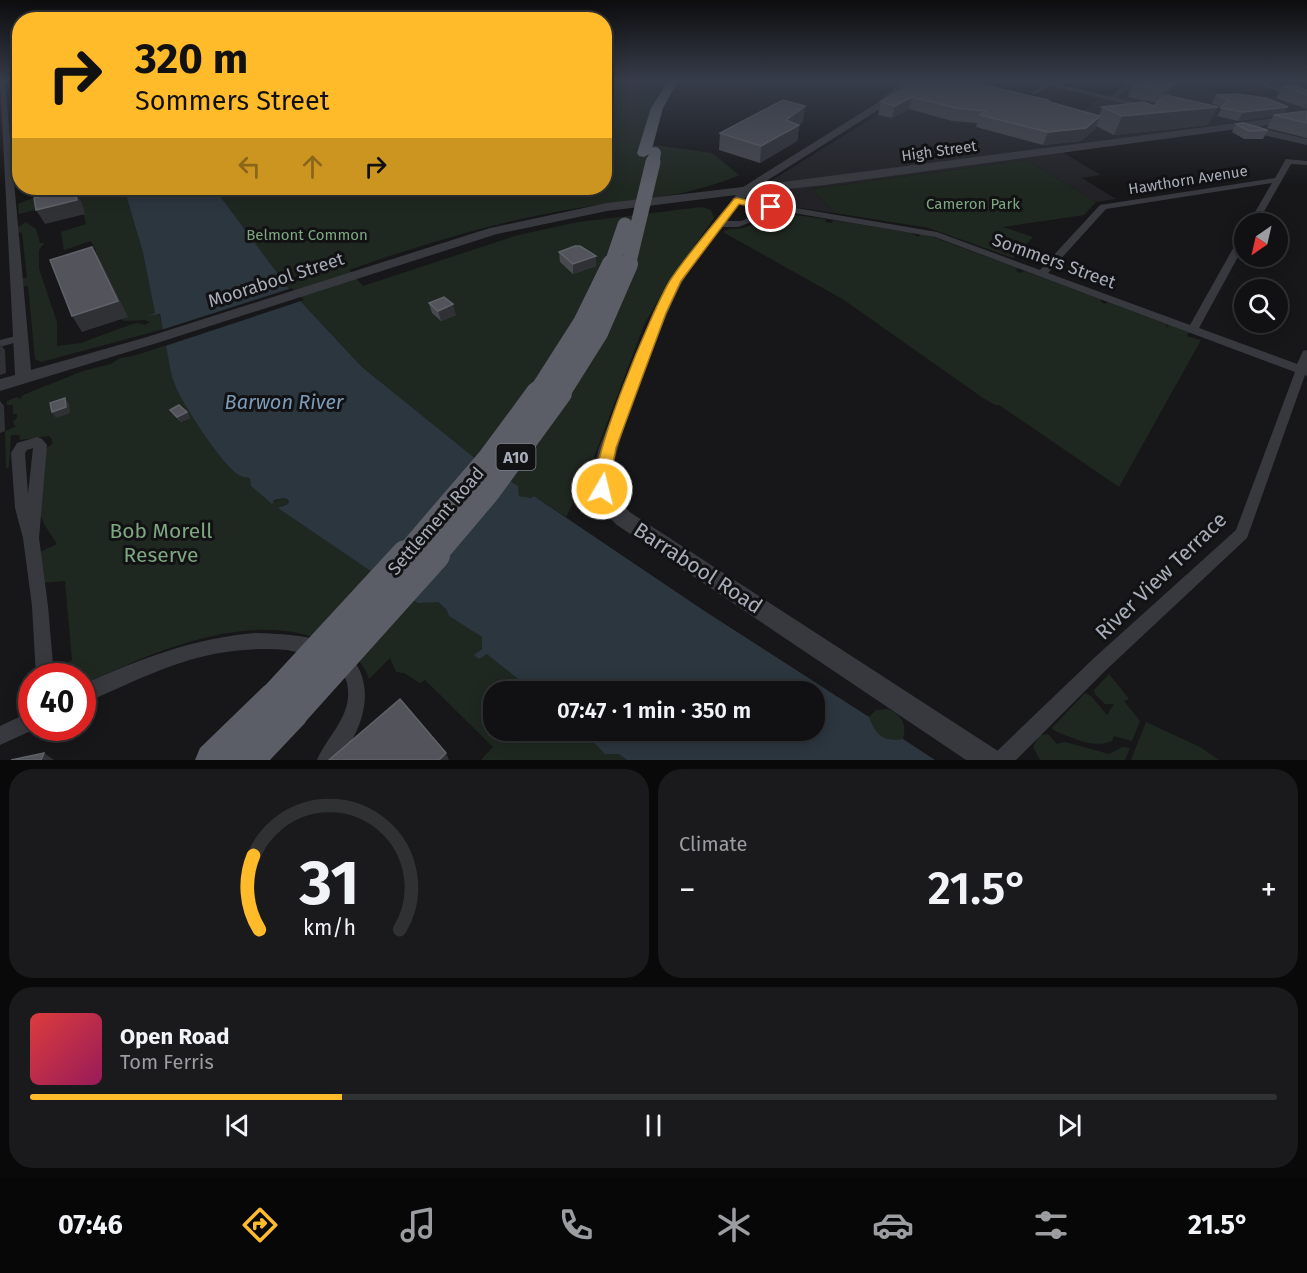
<!DOCTYPE html>
<meta charset="utf-8">
<style>
:root{--surface:#111113;--page:#1a1a1c;--text:#f1f3f6;--muted:#9c9da0;--line:#303133;--accent:#ffbb29}
body{margin:0;font-family:"Fira Sans",sans-serif;background:var(--page);color:var(--text);height:100vh;display:flex;flex-direction:column;font-size:22px;white-space:nowrap}
*{box-sizing:border-box;margin:0}
p{font-size:20px;color:var(--muted)}
.icon{flex:none;width:33px;height:33px;fill:none;stroke:currentColor;stroke-width:2;stroke-linecap:round;stroke-linejoin:round}
.map{position:relative;height:760px;overflow:hidden}
.drawer{display:flex;flex-direction:column;gap:9px;padding:9px;background:#09090a;flex:1}
.drawer>*{flex:none}
.top-card{position:absolute;left:12px;top:12px;width:600px;height:183px;border-radius:24px;box-shadow:0 3px 15px #0003,0 0 0 2px var(--line);background:#ffbb29;color:#111;overflow:hidden}
.needle{width:39px;rotate:214deg}
.buttons{position:absolute;left:1234px;top:213px;display:grid;gap:12px}
.buttons a{display:grid;place-items:center;width:54px;height:54px;border-radius:50%;background:var(--surface);box-shadow:0 3px 15px #0003,0 0 0 2px var(--line);font-size:30px}
.speed{position:absolute;left:18px;top:663px;display:flex;gap:12px;font-size:30px;font-weight:700;text-align:center}
.speed>*{display:grid;place-content:center;width:78px;height:78px;border-radius:50%;background:var(--surface);box-shadow:0 3px 15px #0003,0 0 0 2px var(--line);line-height:1}
.speed .limit{border:9px solid #d22;background:#fff;color:#111}
.pin{position:absolute;display:grid;place-items:center;width:51px;height:51px;color:#fff;margin:-26px;border:3px solid #fff;border-radius:50%;box-shadow:0 2px 6px #0007}
.me{position:absolute;width:66px;margin:-33px;rotate:8deg;stroke-linejoin:round;filter:drop-shadow(0 0 4px #0008)}
.turn{display:flex;align-items:center;gap:21px;height:126px;padding:0 24px;font-size:27px}
.turn .icon{width:78px;height:78px;stroke-width:2.5}
.turn b{display:block;font-size:42px;line-height:51px}
.lanes{display:flex;align-items:center;height:57px;padding:0 24px;background:#0003;justify-content:center;gap:30px;direction:ltr}
.lanes .off{opacity:.35}
.big{font-size:45px;font-weight:600;line-height:1.1}
.drawer .widget{flex:1;display:flex;flex-direction:column;justify-content:center;gap:9px;min-width:0;padding:0 21px;border-radius:24px;background:var(--page)}
.drawer .dial{align-items:center;gap:0}
.dial svg{height:156px;overflow:visible;fill:none;stroke:var(--line);stroke-width:7;stroke-linecap:round;text-anchor:middle}
.dial text{fill:var(--text);stroke:none}
.song{display:flex;align-items:center;gap:18px}
.cover{width:72px;height:72px;border-radius:9px;background:linear-gradient(135deg,hsl(0 70% 55%),hsl(330 70% 35%))}
.played{height:6px;border-radius:3px;background:linear-gradient(90deg,var(--accent) 25%,var(--line) 25%)}
.keys{display:flex;justify-content:space-around;direction:ltr}
.heat{display:flex;justify-content:space-between;align-items:center;font-size:33px;direction:ltr}
.drawer .tiles{flex:1;display:grid;gap:9px;grid-template-columns:1fr 1fr}
.widget:last-child{grid-column:span 2}
.trip{position:absolute;left:483px;top:681px;width:342px;height:60px;border-radius:24px;background:var(--surface);box-shadow:0 3px 15px #0003,0 0 0 2px var(--line);font-weight:600;line-height:60px;text-align:center}
.tab-bar{display:flex;height:96px;justify-content:space-around;align-items:center;background:#070708;color:var(--muted)}
.tab-bar .icon{width:42px;height:42px}
.tab-bar .on{color:var(--accent)}
.tab-bar b{font-size:27px;color:var(--text)}
.map>svg:first-child{display:block}
.built{fill:#232327}
.green{fill:#1f2820}
.water{fill:#2c363f}
.pier{fill:#171719}
.lines{fill:none;stroke-linecap:round;stroke-linejoin:round}
.stream{stroke:#2c363f;stroke-width:2}
.minor{fill:#38393f;fill-rule:evenodd}
.tertiary{fill:#38393f;fill-rule:evenodd}
.trunk{fill:#5b5e67;fill-rule:evenodd}
.trunk-bridge-far4{stroke:#5b5e67;stroke-width:12}
.trunk-bridge-far3{stroke:#5b5e67;stroke-width:15}
.trunk-bridge-far2{stroke:#5b5e67;stroke-width:20}
.trunk-bridge-far1{stroke:#5b5e67;stroke-width:24}
.trunk-bridge{stroke:#5b5e67;stroke-width:30}
.wall{fill:#48494f}
.shaded-wall{fill:#303135}
.building{fill:#53545b;stroke:#60626a;stroke-width:1.5}
.route{fill:#ffbb29;stroke:#a67a1b;stroke-width:1.5}
.labels{text-anchor:middle;dominant-baseline:central;stroke-width:6;stroke-linejoin:round;paint-order:stroke}
.far-street-label{font-size:15px;fill:#a8adba;stroke:#121214}
.far-park-label{font-size:15px;fill:#7ea781;stroke:#121214}
.shield{fill:#121214;stroke:#7b7e88;stroke-width:1.5}
.shield-label{font-size:16px;font-weight:bold;fill:#a8adba}
.street-label{font-size:18px;fill:#a8adba;stroke:#121214}
.water-label{font-size:20px;font-style:italic;fill:#7c9bb8;stroke:#121214}
.near-park-label{font-size:21px;fill:#7ea781;stroke:#121214}
.near-street-label{font-size:21px;fill:#a8adba;stroke:#121214}
</style>
<div class="map">
<svg width="1307" height="760" viewBox="0 0 1307 760">
<rect width="100%" height="100%" fill="#171719"/>
<path class="built" d="M932,81L1074,118L1099,98L1110,100L1134,81H1181L1197,84L1240,101L1291,95L1265,85L1307,81V142L1238,126L1060,151L1101,175L1082,178L1116,199L1096,202L1027,160L812,189L835,213L759,202L748,195Z"/>
<path class="green" d="M605,81H668L657,96L641,143L712,153L739,175C681,201 616,200 555,212C484,225 417,246 349,270L363,286L518,235L578,222L702,207L711,210L714,218L666,286L644,325L591,465L566,517L534,496L531,498L519,496L518,486L476,459L362,367L290,290L214,188H604Z
M1027,160L1096,202L1084,215L1003,227L1033,237L1013,258L929,228L835,213L812,189Z
M32,188H124L143,253L155,313L149,316L159,314L164,329L41,362L35,359L28,286H23L20,280L27,277L22,233L18,232V227L25,223L24,221L36,229L40,243H44L39,250V269L57,322V346L81,343L132,324L138,323L145,325L150,322L145,320L124,321L59,275L52,266L96,251L91,241L64,250L61,232L86,224L80,199L19,214L18,204L33,198Z
M780,213L825,219L826,222L832,223L833,220L911,233L918,237L921,234L933,237L1017,268L1016,271L1021,273L1024,271L1101,299V302L1105,304L1108,302L1167,324L1166,329L1169,324L1189,332L1187,336L1201,340L1119,487L999,405H995L983,398L844,300L723,232C730,227 736,230 743,228C757,224 764,215 780,213Z
M167,345L175,385L251,478L274,501L285,498L289,502L288,504L281,506L418,602H438L446,609L449,616L482,637L483,644L478,659L492,651L553,691L494,692V730L594,731L627,760H481L493,747L425,680L420,683L404,673L396,672L390,658L369,679C362,658 352,656 334,646C258,605 153,651 83,685L82,676H55L56,674L53,671L72,660L65,581L43,583L38,553L57,544L44,524L39,510L44,450L52,444V439L49,436L20,440L19,435H11L9,467L6,468L5,431L17,426L14,425L13,421L17,418V414H13V405H7V401L17,397L20,399L23,395L83,371L111,364L120,358L133,356Z
M1109,674L1129,699L1124,701L1140,721L1132,741L1114,736L1112,741C1093,749 1073,738 1055,731L1052,728L1085,693L1091,696L1107,715L1114,704H1105L1095,694L1094,690Z
M888,709C902,715 907,724 903,739C883,742 876,735 869,717L876,710Z
M1146,722L1200,747L1219,760H1131Z
M1048,734L1057,744L1065,742L1109,754L1123,747L1130,748L1125,760H1040L1033,747L1040,735Z"/>
<path class="water" d="M124,188H214L290,290L362,367L476,459L518,486L519,496L531,498L534,496L706,612L869,717C876,735 883,742 903,739L935,760H627L619,754H605L583,731L814,730V692L538,691L526,679L522,682L487,654L479,659L474,655L482,649V637L449,616L446,609L438,602L418,603L278,508L288,504L289,501L285,498L274,500L272,504L251,486L250,478C247,477 244,478 241,476C225,470 182,403 175,385C168,368 169,348 161,331L163,329L160,314L148,316L155,313L143,253Z"/>
<path class="pier" d="M292,288L304,300L165,346L158,331Z"/>
<g class="lines">
<path class="stream" d="M604,98L611,81"/>
<path class="minor" d="M917,81H926L903,88L900,86Z
M1131,81H1137L1114,99H1110V97Z
M1251,81H1259L1307,98V102Z
M1047,83L1052,84L1036,94H1032V92Z
M1286,159L1307,161V165L1291,164L1257,224H1248L1272,183L1106,209L1048,273L1190,325L1240,236L1245,233V244L1199,328L1297,364L1303,351L1307,350V376L1305,375L1247,538L1106,670L1016,760H992L995,753L1094,658L1236,530L1295,372L935,237L782,211L738,227H719L715,224L719,221H741L770,209L734,203V199L737,198L937,232L1040,270L1100,205L1275,178Z
M20,335L26,338L24,340L0,347V340Z
M37,437L42,439L47,445L39,538L48,606L54,676H36L32,606L23,538L15,508L11,453L17,443ZM33,448L28,494L25,453L27,450Z
M256,633C279,634 302,634 323,642L326,648L323,654C312,658 299,652 287,650C267,648 246,649 226,652C175,659 130,684 82,704V685C139,659 194,638 256,633Z
M341,651C350,654 356,662 360,671C373,702 358,735 339,760H317C328,734 354,715 347,683C345,673 336,668 332,659L335,653Z
M32,711V728H37L0,745V726Z"/>
<path class="tertiary" d="M0,81H5L31,370L147,337L490,228L607,203L743,187L877,103L903,81H912L883,107L760,185L1307,114V120L1254,127L1307,139V145L1246,131L1245,128L825,185L750,193C729,215 699,255 683,281C668,305 605,466 611,489C613,499 624,506 631,513L998,751L1002,760H966L617,525L602,510L591,489V478L599,448L653,313L669,281L736,195L607,211L497,234L157,343L0,391V379L15,375Z
M1032,81H1045L1159,108L1154,111Z"/>
<path class="trunk" d="M668,81H678L663,108L651,153L644,157L639,156L637,153L651,108Z
M275,681L286,686L291,697L294,696L305,701L310,712L305,723L270,760H195L200,748L264,686Z"/>
<path class="trunk-bridge-far4" d="M653,163L655,153"/>
<path class="trunk-bridge-far3" d="M611,266L625,225
M628,266L653,162"/>
<path class="trunk-bridge-far2" d="M537,395L583,323L612,264
M559,395L598,333L628,264"/>
<path class="trunk-bridge-far1" d="M405,557L490,458L538,393
M433,557L488,492L560,393"/>
<path class="trunk-bridge" d="M275,697L406,555
M294,712L435,555"/>
</g>
<path class="wall" d="M920,84L1047,101L1099,116L1102,107L1154,106L1157,103L1128,97L1133,85L1171,92L1167,96L1208,125L1114,135L1096,126L1095,129L1081,141L1043,145L976,127L977,123L952,121L909,109L892,118L878,115L881,102Z
M1283,86L1307,90V109L1276,98Z
M1216,95L1284,114L1307,111V138L1267,128L1273,116L1238,121L1217,116L1222,108L1212,103Z
M803,122L799,125L797,141L760,163L719,150L720,133Z
M1236,124L1268,130L1263,139H1244L1232,132Z
M559,252L596,266L573,274L560,262Z
M429,303L456,315L441,321L432,313Z
M170,410L187,412L190,418L181,422L174,415Z"/>
<path class="shaded-wall" d="M1177,81L1171,92L1159,103L1164,91Z
M912,97L909,109L892,118L895,106Z
M805,106L803,122L799,125L797,141L760,163L761,146L786,120Z
M1218,107L1208,125L1114,135L1122,116Z
M1288,107L1283,115H1274L1273,116L1238,121L1243,112Z
M1100,116L1095,129L1081,141L1043,145L1048,132Z
M74,189L82,203L85,214L45,224L36,210Z
M92,247L101,262L128,317L82,332L72,316Z
M596,256V266L573,274V264Z
M453,304L456,315L441,321L438,311Z
M0,344L5,350L6,373L0,375Z
M65,398L69,404L70,413L56,418L52,412Z
M0,401L4,406L5,431L0,433Z
M187,412L190,418L181,422L177,417Z
M44,753L54,760H41Z
M446,753L449,760H439Z"/>
<path class="building" d="M926,81H966L1048,100L1046,101L1100,116L1086,128L1048,132L980,115L986,111L956,108L912,97L895,106L881,102L914,82L920,84Z
M1139,81H1177L1164,91L1133,85Z
M1293,85L1307,90V95L1283,86Z
M1236,94L1266,98L1288,107L1243,112L1221,108L1228,100L1216,95Z
M1165,95L1218,107L1122,116L1102,107L1144,102L1154,106Z
M783,100L805,106L786,120L799,125L761,146L720,133Z
M1307,111V123L1274,115Z
M1243,123L1268,130L1249,131L1236,124Z
M74,189L77,200L36,210L34,198Z
M575,246H580L596,256L573,264L559,252Z
M92,247L118,301L72,316L50,260Z
M444,297L453,304L438,311L429,303Z
M65,398L66,407L52,412L50,403Z
M179,405L187,412L177,417L170,410Z
M400,699L446,753L439,760H329Z
M44,753L41,760H11Z"/>
<linearGradient id="sky" x2="0" y2="1"><stop stop-color="#0d0d0e"/><stop offset="0.43" stop-color="#363c49"/><stop offset="1" stop-color="#363c49" stop-opacity="0"/></linearGradient>
<rect width="1307" height="187" fill="url(#sky)"/>
<path class="route" d="M737,198L776,207L771,210L739,204L681,281L666,313L616,448L607,494L602,496L596,494C584,472 654,305 671,279C690,251 713,225 734,199Z"/>
<g class="labels">
<g class="far-street-label">
<text transform="translate(939 151) rotate(-8)">High Street</text>
<text transform="translate(1188 180) rotate(-9)">Hawthorn Avenue</text>
</g>
<g class="far-park-label">
<text x="973" y="204">Cameron Park</text>
<text x="307" y="235">Belmont Common</text>
</g>
<rect class="shield" x="496.5" y="444" width="39" height="26" rx="4.5"/>
<g class="shield-label">
<text x="516" y="457">A10</text>
</g>
<g class="street-label">
<text transform="translate(1054 261) rotate(20)">Sommers Street</text>
<text transform="translate(276 280) rotate(-18)">Moorabool Street</text>
<text transform="translate(436 521) rotate(-49)">Settlement Road</text>
</g>
<g class="water-label">
<text x="284" y="402">Barwon River</text>
</g>
<g class="near-park-label">
<text x="161" y="531">Bob Morell<tspan x="161" dy="24">Reserve</tspan></text>
</g>
<g class="near-street-label">
<text transform="translate(698 568) rotate(33)">Barrabool Road</text>
<text transform="translate(1161 576) rotate(-44)">River View Terrace</text>
</g>
</g>
</svg>
<div class="buttons">
<a><svg class="needle" viewBox="-14 -14 28 28"><path d="M0-13l5 13h-10z" fill="#e53935"/><path d="M0 13l5-13h-10z" fill="#9c9da0"/></svg></a>
<a><svg class="icon" aria-label="search" viewBox="0 0 24 24"><circle cx="10" cy="10" r="6"/><path d="M15 15l6 6"/></svg></a>
</div>
<div class="speed"><div class="limit">40</div></div>
<div class="pin" style="left:771px;top:207px;background:#d93025"><svg class="icon" aria-label="arrive" viewBox="0 0 24 24"><path d="M6 21V4h12l-3 4 3 4H6"/></svg></div>
<svg class="me" style="left:602px;top:489px" viewBox="-20 -20 40 40"><circle r="17" fill="#ffbb29" stroke="#fff" stroke-width="3"/><path d="M0-11L8 9 0 5-8 9z" fill="#fff"/></svg>
<div class="trip">07:47 · 1 min · 350 m</div>
<div class="top-card">
<div class="turn"><svg class="icon" aria-label="right" viewBox="0 0 24 24"><path d="M7 20v-9h11M14 6l5 5-5 5"/></svg><div><b>320 m</b>Sommers Street</div></div>
<div class="lanes"><svg class="icon off" aria-label="left" viewBox="0 0 24 24"><path d="M17 20v-9H6M10 6l-5 5 5 5"/></svg><svg class="icon off" aria-label="ahead" viewBox="0 0 24 24"><path d="M12 20V5M6 11l6-6 6 6"/></svg><svg class="icon" aria-label="right" viewBox="0 0 24 24"><path d="M7 20v-9h11M14 6l5 5-5 5"/></svg></div>
</div>
</div>
<section class="drawer">
<div class="tiles">
<div class="widget dial"><svg viewBox="0 0 100 80">
<path d="M14 69A42 42 0 1 1 86 69"/>
<path d="M14 69A42 42 0 0 1 11 31" stroke="#ffbb29"/>
<text x="50" y="56" font-size="32" font-weight="700">31</text>
<text x="50" y="72" font-size="11">km/h</text>
</svg></div>
<div class="widget"><p>Climate</p>
<div class="heat"><a>−</a><b class="big">21.5°</b><a>+</a></div>
</div>
<div class="widget">
<div class="song"><i class="cover"></i><div><b>Open Road</b><p>Tom Ferris</p></div></div>
<div class="played"></div>
<div class="keys"><svg class="icon" aria-label="previous" viewBox="0 0 24 24"><path d="M18 5L8 12l10 7zM5 5v14"/></svg><svg class="icon" aria-label="pause" viewBox="0 0 24 24"><path d="M8 5v14M16 5v14"/></svg><svg class="icon" aria-label="next" viewBox="0 0 24 24"><path d="M6 5l10 7-10 7zM19 5v14"/></svg></div>
</div>
</div>
</section>
<nav class="tab-bar">
<b>07:46</b>
<svg class="icon on" aria-label="directions" viewBox="0 0 24 24"><path d="M12 3l9 9-9 9-9-9zM9 14v-3h6M13 9l2 2-2 2"/></svg>
<svg class="icon" aria-label="music" viewBox="0 0 24 24"><path d="M9 18V5l10-2v13"/><circle cx="6" cy="18" r="3"/><circle cx="16" cy="16" r="3"/></svg>
<svg class="icon" aria-label="phone" viewBox="0 0 24 24"><path d="M5 4h4l2 5-3 2q2 4 5 5l2-3 5 2v4C11 20 4 13 5 4z"/></svg>
<svg class="icon" aria-label="climate" viewBox="0 0 24 24"><path d="M12 3v18M4 7l16 10M4 17L20 7"/></svg>
<svg class="icon" aria-label="car" viewBox="0 0 24 24"><path d="M5 17H2v-5l4-1 3-4h7l3 4 3 1v5h-3M9 17h6M6 11h13"/><circle cx="7" cy="17" r="2"/><circle cx="17" cy="17" r="2"/></svg>
<svg class="icon" aria-label="filters" viewBox="0 0 24 24"><path d="M4 7h16M4 17h16"/><circle cx="9" cy="7" r="2"/><circle cx="15" cy="17" r="2"/></svg>
<b>21.5°</b>
</nav>
